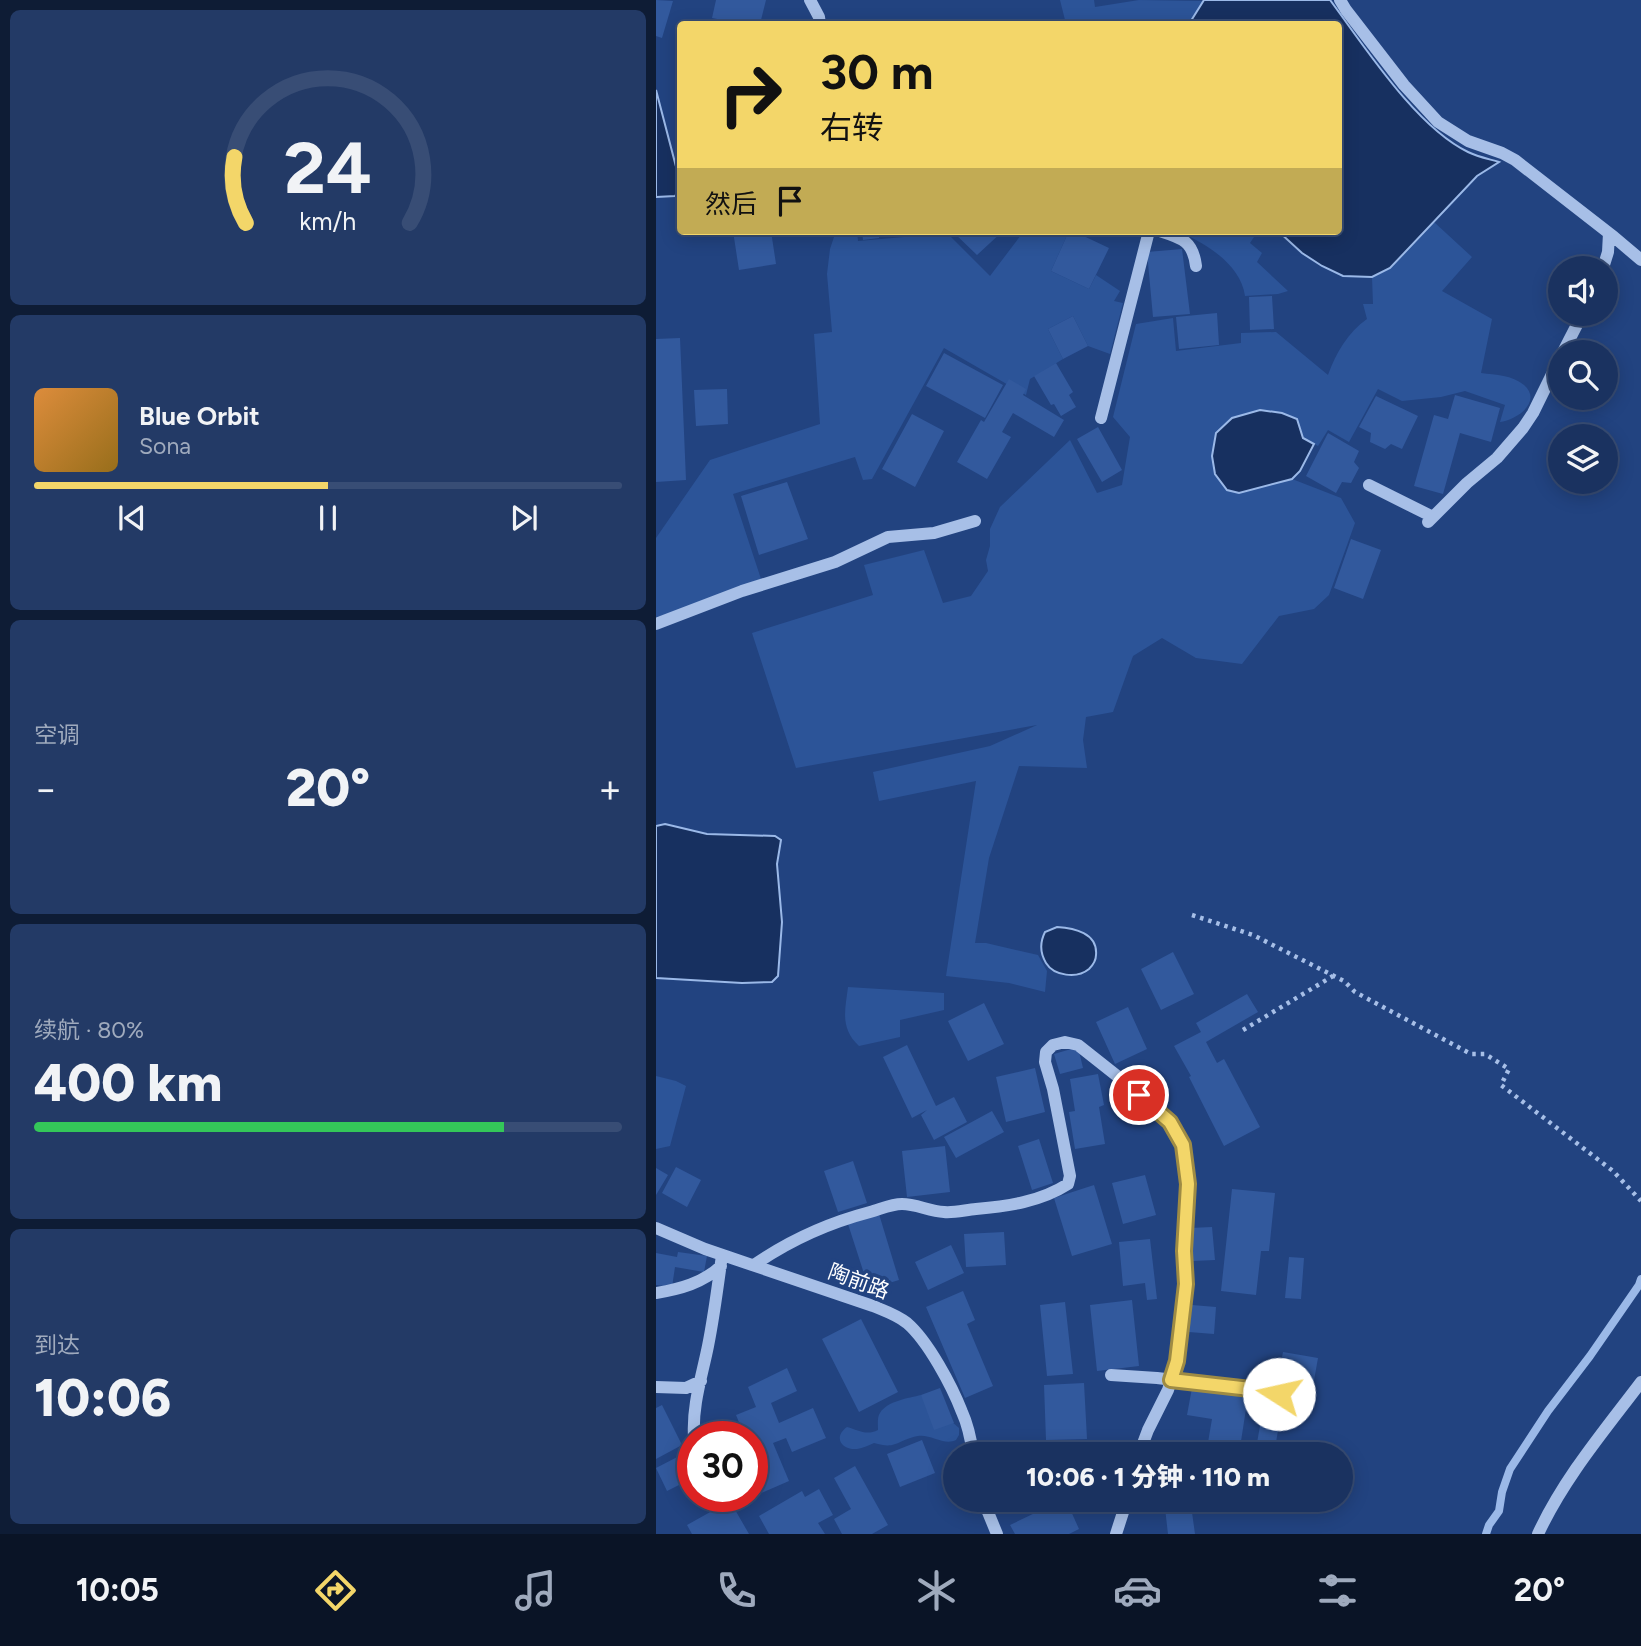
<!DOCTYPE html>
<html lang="zh">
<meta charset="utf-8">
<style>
:root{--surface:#1a3260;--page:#233a66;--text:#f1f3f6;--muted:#9faabd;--line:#384d75;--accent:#f3d669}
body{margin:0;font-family:Figtree,"Noto Sans SC",sans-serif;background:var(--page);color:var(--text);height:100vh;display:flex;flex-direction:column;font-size:26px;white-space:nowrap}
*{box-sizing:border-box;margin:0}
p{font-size:23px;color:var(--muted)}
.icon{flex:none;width:38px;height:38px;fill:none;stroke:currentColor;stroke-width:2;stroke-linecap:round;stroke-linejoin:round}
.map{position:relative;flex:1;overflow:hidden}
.side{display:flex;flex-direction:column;gap:10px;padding:10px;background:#0e1c35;width:656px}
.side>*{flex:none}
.banner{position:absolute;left:21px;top:21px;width:665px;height:214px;border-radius:7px;box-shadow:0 4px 18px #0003,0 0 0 2px var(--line);background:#f3d669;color:#111;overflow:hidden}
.buttons{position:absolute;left:892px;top:256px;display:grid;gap:14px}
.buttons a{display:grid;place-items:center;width:70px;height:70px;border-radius:50%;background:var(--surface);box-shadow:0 4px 18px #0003,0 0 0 2px var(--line);font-size:35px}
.speed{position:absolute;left:21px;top:1421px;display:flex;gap:14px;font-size:35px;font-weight:700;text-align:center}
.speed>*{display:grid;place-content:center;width:91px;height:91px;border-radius:50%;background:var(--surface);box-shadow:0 4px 18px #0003,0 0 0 2px var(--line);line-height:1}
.speed .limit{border:10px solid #d22;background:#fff;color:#111}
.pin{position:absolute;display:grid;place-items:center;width:60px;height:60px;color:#fff;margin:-30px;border:4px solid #fff;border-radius:50%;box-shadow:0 2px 7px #0007}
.me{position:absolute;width:77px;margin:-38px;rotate:280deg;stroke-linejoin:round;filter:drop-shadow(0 0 5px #0008)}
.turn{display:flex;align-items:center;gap:24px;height:147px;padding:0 28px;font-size:32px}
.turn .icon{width:91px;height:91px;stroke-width:2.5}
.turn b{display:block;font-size:49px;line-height:60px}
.then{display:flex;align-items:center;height:66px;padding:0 28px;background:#0003;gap:14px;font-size:26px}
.big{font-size:52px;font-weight:800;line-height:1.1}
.side .card{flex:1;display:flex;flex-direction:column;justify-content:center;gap:10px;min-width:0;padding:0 24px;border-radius:10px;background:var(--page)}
.side .dial{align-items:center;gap:0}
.dial svg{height:182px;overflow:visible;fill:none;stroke:var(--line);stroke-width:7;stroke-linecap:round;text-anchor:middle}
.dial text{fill:var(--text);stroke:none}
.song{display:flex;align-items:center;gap:21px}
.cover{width:84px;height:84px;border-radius:10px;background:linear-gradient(135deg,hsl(30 70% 55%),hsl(40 70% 35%))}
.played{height:7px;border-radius:4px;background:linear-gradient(90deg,var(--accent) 50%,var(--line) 50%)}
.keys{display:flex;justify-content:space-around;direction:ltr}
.heat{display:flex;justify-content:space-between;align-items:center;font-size:38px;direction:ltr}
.charge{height:10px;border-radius:5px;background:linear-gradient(90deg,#34c759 80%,var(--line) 0)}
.trip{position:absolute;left:287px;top:1442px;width:410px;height:70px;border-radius:35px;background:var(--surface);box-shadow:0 4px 18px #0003,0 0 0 2px var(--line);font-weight:800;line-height:70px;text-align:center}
.tab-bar{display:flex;height:112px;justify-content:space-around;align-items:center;background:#0a1426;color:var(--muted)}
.tab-bar .icon{width:49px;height:49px}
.tab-bar .on{color:var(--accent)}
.tab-bar b{font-size:32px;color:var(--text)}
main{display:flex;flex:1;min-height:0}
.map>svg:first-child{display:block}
.green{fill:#2c5498}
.water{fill:#173060;stroke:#9bb9e8;stroke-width:2}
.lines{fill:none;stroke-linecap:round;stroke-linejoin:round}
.stream{stroke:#9bb9e8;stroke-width:8}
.building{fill:#32599d}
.path{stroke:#a7bfe7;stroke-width:4.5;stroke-dasharray:3.5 5;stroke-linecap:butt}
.minor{stroke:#a7bfe7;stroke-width:12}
.route-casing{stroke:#9e8b44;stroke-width:18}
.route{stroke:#f3d669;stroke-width:12}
.labels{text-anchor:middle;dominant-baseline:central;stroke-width:7;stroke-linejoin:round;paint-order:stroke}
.street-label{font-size:21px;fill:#fff;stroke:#224380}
</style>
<main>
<section class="side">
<div class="card dial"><svg viewBox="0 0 100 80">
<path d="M14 69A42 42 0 1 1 86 69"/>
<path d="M14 69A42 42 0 0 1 9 40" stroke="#f3d669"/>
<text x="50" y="56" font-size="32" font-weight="700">24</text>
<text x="50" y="72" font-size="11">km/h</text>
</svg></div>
<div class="card">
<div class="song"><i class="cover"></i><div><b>Blue Orbit</b><p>Sona</p></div></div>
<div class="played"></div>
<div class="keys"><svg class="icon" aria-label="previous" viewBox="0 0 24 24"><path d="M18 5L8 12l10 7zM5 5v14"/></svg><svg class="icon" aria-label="pause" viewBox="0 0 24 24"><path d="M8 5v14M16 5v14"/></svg><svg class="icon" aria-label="next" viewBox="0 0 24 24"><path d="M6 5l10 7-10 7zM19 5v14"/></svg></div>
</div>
<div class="card"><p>空调</p>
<div class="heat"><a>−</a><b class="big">20°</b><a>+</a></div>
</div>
<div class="card"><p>续航 · 80%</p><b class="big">400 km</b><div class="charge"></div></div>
<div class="card"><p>到达</p><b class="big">10:06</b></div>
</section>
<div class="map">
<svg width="985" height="1534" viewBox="0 0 985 1534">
<rect width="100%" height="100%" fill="#224380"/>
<path class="green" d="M404,0H438L439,7L483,0L547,1L533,24H410Z
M778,222L816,257L786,291L836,319L825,373C840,375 856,375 868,385C887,402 860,420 844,422L849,405L809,391L785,397L746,401L722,389L693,442L672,430L662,446L647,438L603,488L636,479L685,498L699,523L673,595L658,609L623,616L586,664L540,658L506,638L477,656L457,712L430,717L427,740L431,768L363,766L333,858L319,943H330L382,955L391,971L389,992L353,983L290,976L320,781L223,801L217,772L334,746L381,725L140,768L96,633L217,595L208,565L268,550L287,603L315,596L332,571L330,560L334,546V529L344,507L414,440L441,493L466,485L474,437L457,417L480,324L517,318L520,351L585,343V333L620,332L672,375C680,353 692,332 711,319L707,304H717L716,277L734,268Z
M180,231H201L202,241L271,235L279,231H289L334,276L368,231H413L395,271L433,289L440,275L464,291L458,301L467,303L454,354L432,346L417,316L392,329L407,359L374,379L370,395L288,348L216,479L207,480L199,457L77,494L105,579L20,612L0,617V538L54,460L164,424L158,334L176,332L171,274L174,249Z
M521,231H602L594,243L606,253L601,262L632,291L622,294L589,296C585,264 548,242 521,231Z
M192,987L288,993V1010L244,1020V1037L203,1046C184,1028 189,1011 192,987Z
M0,1076L20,1081L30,1086L14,1146L0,1149Z
M265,1395L303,1428V1435L300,1440C288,1446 275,1434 262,1436C241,1440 241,1450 218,1443C213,1445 207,1448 201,1449C185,1450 177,1437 191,1427C202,1430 210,1436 222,1430C222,1425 221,1417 224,1413C231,1401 253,1398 265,1395Z"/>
<path class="water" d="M548,0H674C709,47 760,127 812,152C822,157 833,159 843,162L821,176L734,268L716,277L687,276L666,266L646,253L622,231H682V24H533Z
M0,90L24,182V190L19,196L0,197Z
M604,410L626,413L641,419L647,438L658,444L644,471L636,479L583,493L571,490L559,474L556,456L560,433L576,418Z
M9,824L51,834L119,836L125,840L121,864L126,922L122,976L116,982L86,983L0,978V826Z
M401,927C418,928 442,933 440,955C440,960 437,965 433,969C421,979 398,976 390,963C384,953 384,942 389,932Z"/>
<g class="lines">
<path class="stream" d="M830,1534L833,1525L843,1511L846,1492L854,1469L892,1411L934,1356L983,1285L985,1279"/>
</g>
<path class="building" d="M0,0L17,1L6,38L0,36Z
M60,0H110L104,24H87L56,18Z
M77,231H115L120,264L83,270Z
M206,231H223V238L207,240Z
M296,231H347L321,255Z
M413,231H417L453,248L433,289L395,271Z
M526,249L534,314L497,317L491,252Z
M616,296L618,329L594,330L593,297Z
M561,313L563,345L523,349L520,317Z
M417,316L432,346L407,359L392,329Z
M24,338L30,480L0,482V339Z
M288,353L347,385L329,418L270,386Z
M400,363L417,392L413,395L420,407L405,416L398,404L395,405L378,376Z
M353,379L370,389L367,395L408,420L398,437L357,413L346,432L355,437L331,479L301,462L325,420L328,422Z
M71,389L72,424L40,426L38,390Z
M799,395L844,408L835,442L804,433L787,494L758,486L778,415L792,419Z
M720,396L762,416L746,449L735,444L729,449L714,442L715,433L703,427Z
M256,414L288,431L259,487L226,469Z
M442,427L466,470L446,482L421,439Z
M672,433L703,451L698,462L703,468L695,483L686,482L680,493L650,476Z
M131,482L152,539L103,555L85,496Z
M695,539L725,550L707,599L678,588Z
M517,952L538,994L505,1010L485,969Z
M591,994L602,1012L550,1042L561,1063L568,1059L604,1127L568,1146L533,1077L535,1076L518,1046L545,1032L540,1023Z
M328,1003L348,1044L312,1061L292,1021Z
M472,1007L491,1049L459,1064L440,1022Z
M251,1045L280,1106L298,1097L311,1122L278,1140L265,1115L271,1110L256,1118L227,1057Z
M422,1047L427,1068L404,1074L398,1054Z
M379,1068L389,1112L350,1122L340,1077Z
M442,1074L448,1105L443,1107L449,1144L419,1149L413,1112L419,1111L414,1079Z
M336,1111L348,1132L300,1158L288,1137Z
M383,1139L397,1183L376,1190L362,1146Z
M289,1146L294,1192L251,1197L246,1151Z
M197,1161L211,1203L182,1212L168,1171Z
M20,1167L45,1180L31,1207L6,1193Z
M0,1168L12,1175L0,1195Z
M489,1175L500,1215L467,1224L456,1183Z
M438,1185L456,1244L416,1256L398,1198Z
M576,1189L619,1193L613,1251H605L600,1295L565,1291Z
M223,1214L243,1280L213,1289L192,1224Z
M556,1227L559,1260L536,1261L534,1228Z
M348,1232L350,1265L310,1267L308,1234Z
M494,1239L501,1299L491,1300L489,1283L467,1286L463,1242Z
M295,1245L308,1273L272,1290L259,1262Z
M22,1252L51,1256L48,1272L19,1267L16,1287L0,1285V1253L21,1257Z
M633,1257L648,1258L645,1299L629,1298Z
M307,1291L319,1320L311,1324L337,1386L309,1398L270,1307Z
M476,1300L483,1366L441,1371L434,1305Z
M409,1302L417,1374L391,1376L384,1305Z
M536,1305L560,1307L558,1334L533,1332Z
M205,1319L242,1392L203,1412L166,1339Z
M627,1352L662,1358L657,1386L622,1379Z
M131,1368L141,1391L115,1403L123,1423L157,1408L170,1438L136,1452L130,1438L117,1443L133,1481L96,1497V1461L99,1459L96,1453V1437H89L80,1415L100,1407L92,1387Z
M428,1383L431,1439L390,1440L388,1385Z
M284,1388L298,1423L278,1430L265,1395Z
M536,1388L574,1395V1393L592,1396L583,1454H550L556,1419L531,1415Z
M609,1398L627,1401L618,1454H599Z
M6,1405L26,1445L0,1459V1408Z
M266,1440L279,1473L244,1487L231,1454Z
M29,1453L37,1468V1478L11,1491L0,1468Z
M199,1466L232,1525L216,1534H186L178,1519L195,1509L178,1478Z
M163,1489L177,1515L162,1523L169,1534H113L103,1516L146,1491L149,1497Z
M397,1500H410L423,1529L413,1534H359L354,1525L381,1512L379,1508Z
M74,1501L93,1534H36L31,1525Z
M535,1505L539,1534H512L509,1508Z"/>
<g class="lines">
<path class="path" d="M536,915L597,935L688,981L699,992L815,1054H829L853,1069L845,1085L957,1171L985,1201
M587,1030L677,976"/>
<path class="minor" d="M154,0L163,17L164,24
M684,0L690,10L748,85L782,122L812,141L846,153L859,160L958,237L985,260
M504,231C526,238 537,241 540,266
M947,268L952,252L953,233
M907,352L927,313
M445,418L493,231
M713,485L777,517
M772,522L811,483L841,458L867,428L877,413L905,356
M0,624L86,591L179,562L232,537L278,533L319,521
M0,1228L49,1249L217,1306C229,1311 241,1315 251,1323C272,1341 296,1386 306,1412C312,1425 315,1440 317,1454
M98,1265C134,1240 172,1223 214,1212C225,1209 235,1204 246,1204C260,1204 273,1211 288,1212C298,1213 309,1210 320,1209C352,1206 384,1202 412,1184L414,1176L397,1089L389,1062L390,1052L397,1045L409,1042L422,1045L470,1083L496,1108L514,1122L527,1145L532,1184L528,1251L530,1285L521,1361L512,1390L492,1430L483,1454
M0,1293C24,1289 47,1283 65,1266
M455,1375L501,1378L603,1390L634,1396L647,1404
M0,1387L30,1388L45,1381
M38,1437C36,1405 46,1376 52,1346C58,1316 62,1285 66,1255
M327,1500L341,1534
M460,1534L471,1500
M882,1534C908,1478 948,1431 985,1382"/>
</g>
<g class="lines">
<defs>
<path id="route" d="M483,1095L514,1122L527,1145L532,1184L528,1251L530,1284L521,1361L515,1380L603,1390L623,1394"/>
</defs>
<use href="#route" class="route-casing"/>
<use href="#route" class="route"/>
</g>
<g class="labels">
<g class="street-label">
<text transform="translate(203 1281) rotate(20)">陶前路</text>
</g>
</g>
</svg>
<div class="buttons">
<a><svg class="icon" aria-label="sound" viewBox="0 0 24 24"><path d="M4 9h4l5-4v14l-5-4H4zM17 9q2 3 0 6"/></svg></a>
<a><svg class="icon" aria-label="search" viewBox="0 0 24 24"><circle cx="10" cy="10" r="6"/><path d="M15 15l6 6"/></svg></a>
<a><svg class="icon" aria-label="layers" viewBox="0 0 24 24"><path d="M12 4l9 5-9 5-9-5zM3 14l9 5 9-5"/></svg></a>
</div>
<div class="speed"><div class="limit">30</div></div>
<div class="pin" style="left:483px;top:1095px;background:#d93025"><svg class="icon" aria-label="arrive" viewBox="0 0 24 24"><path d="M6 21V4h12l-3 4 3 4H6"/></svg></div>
<svg class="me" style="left:623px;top:1394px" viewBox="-20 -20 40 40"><circle r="19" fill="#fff"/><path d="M0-13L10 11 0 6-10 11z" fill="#f3d669"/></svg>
<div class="trip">10:06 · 1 分钟 · 110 m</div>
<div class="banner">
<div class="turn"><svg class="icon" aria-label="right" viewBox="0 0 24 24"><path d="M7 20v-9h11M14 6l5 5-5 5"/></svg><div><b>30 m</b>右转</div></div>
<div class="then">然后<svg class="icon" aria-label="arrive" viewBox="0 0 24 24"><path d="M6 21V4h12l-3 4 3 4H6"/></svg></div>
</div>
</div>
</main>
<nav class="tab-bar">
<b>10:05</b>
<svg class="icon on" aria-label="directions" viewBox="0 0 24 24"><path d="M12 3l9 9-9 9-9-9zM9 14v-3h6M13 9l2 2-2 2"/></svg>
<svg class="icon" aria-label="music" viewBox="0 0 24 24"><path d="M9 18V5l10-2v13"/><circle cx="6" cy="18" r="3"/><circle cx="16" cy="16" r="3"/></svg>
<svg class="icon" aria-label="phone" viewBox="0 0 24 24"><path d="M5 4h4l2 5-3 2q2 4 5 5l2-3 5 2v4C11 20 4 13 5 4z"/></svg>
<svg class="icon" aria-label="climate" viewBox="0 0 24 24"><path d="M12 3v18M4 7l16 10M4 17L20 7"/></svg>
<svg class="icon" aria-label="car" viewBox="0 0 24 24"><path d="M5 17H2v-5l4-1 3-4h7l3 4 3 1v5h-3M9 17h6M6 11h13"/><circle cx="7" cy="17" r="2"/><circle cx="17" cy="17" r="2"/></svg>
<svg class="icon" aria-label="filters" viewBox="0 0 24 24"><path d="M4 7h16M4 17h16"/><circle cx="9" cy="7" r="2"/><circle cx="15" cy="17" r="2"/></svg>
<b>20°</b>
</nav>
